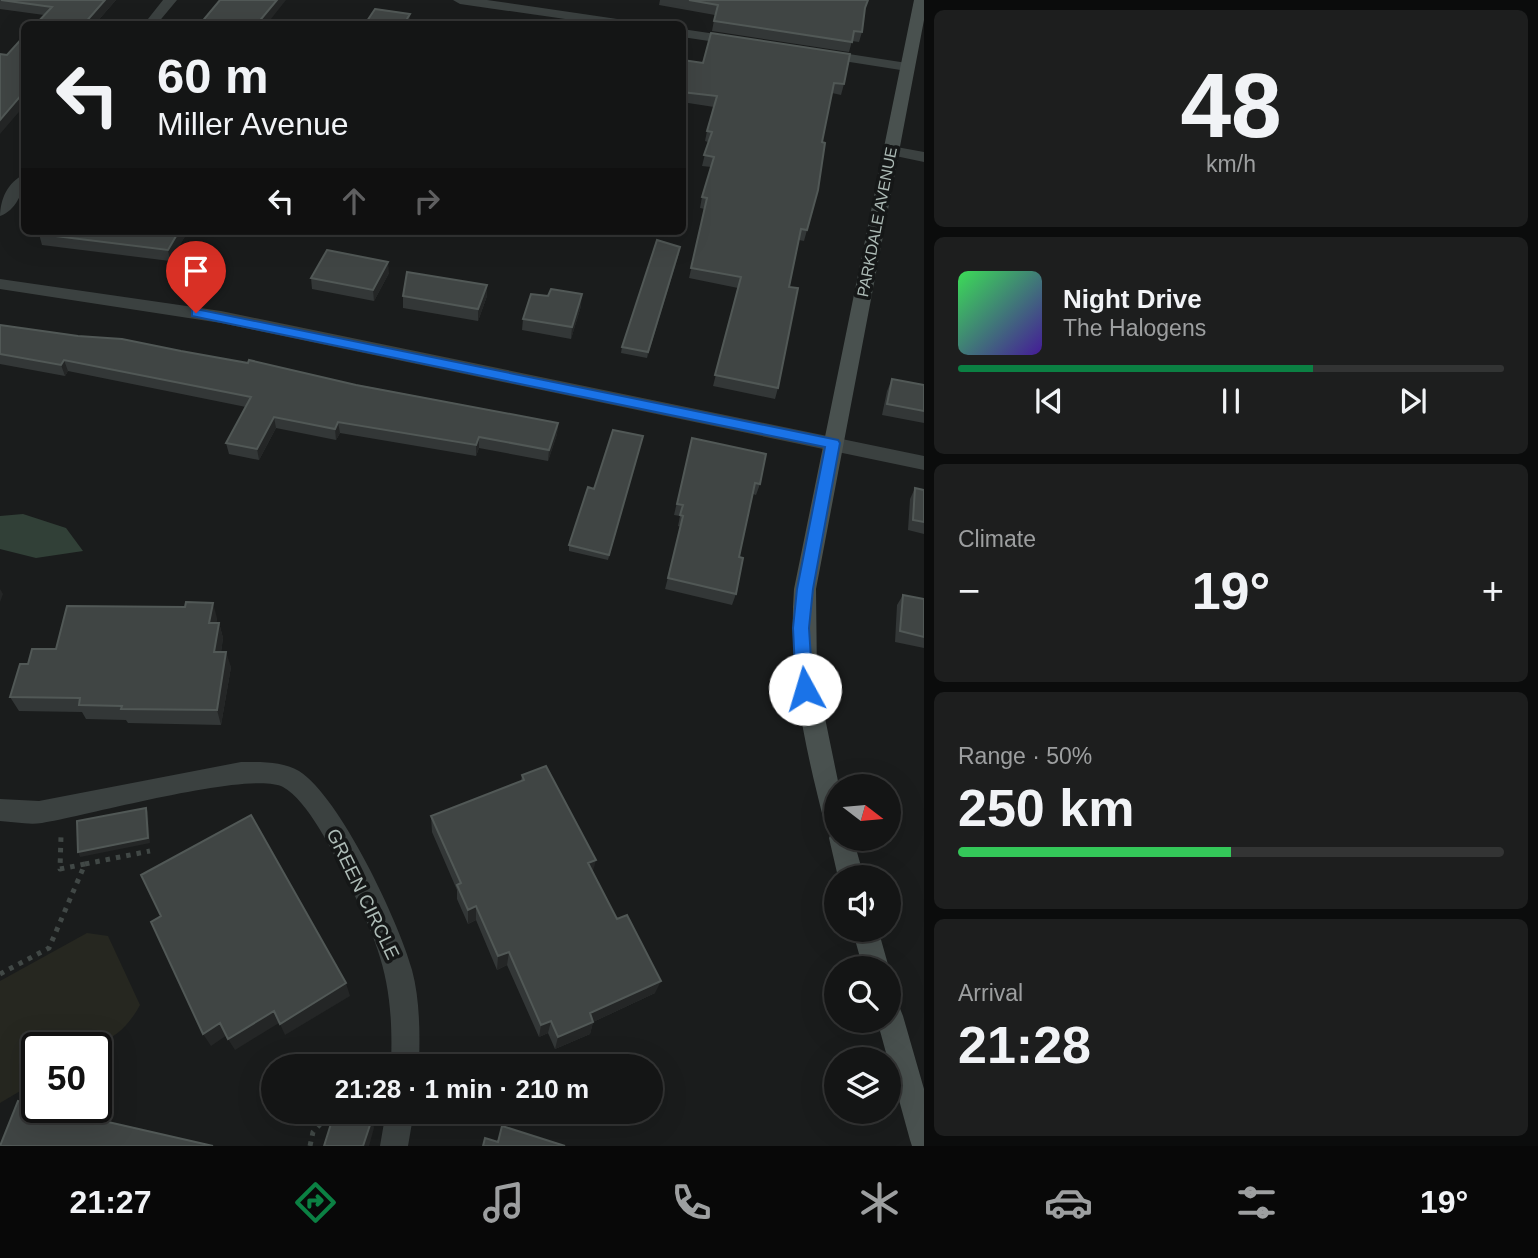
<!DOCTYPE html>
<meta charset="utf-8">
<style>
:root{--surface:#141515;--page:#1d1e1e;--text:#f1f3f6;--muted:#9d9fa0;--line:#333434;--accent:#0b8043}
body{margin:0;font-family:Helvetica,sans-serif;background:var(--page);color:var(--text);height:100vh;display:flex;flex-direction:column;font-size:26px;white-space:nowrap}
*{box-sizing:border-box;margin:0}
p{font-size:23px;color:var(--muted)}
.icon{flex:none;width:38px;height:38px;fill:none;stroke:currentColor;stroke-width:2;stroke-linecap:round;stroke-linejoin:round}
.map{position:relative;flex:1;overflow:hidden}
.drawer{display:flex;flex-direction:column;gap:10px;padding:10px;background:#0b0c0c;width:614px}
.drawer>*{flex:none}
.top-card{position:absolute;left:21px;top:21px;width:665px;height:214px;border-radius:10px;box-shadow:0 7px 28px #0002,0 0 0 2px var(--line);background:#141515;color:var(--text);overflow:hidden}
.needle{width:46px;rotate:106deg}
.buttons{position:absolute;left:824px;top:774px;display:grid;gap:14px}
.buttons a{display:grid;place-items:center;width:77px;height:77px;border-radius:50%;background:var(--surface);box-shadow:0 7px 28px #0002,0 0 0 2px var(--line);font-size:35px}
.speed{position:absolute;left:21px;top:1032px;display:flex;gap:14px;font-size:35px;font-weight:700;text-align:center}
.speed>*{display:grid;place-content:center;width:91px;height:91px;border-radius:50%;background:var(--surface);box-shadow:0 7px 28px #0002,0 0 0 2px var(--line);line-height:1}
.speed .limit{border:4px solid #111;border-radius:10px;background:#fff;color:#111}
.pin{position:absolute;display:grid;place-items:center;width:60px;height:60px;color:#fff;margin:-72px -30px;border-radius:50% 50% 50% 0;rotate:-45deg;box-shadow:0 0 7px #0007}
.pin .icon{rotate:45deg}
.me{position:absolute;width:77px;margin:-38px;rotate:354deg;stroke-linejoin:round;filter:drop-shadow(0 0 5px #0008)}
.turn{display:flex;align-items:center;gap:24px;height:147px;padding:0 21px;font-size:32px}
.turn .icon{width:91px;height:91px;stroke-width:2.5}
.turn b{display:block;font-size:49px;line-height:60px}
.lanes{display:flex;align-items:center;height:66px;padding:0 21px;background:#0003;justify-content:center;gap:35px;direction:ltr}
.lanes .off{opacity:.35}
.big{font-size:52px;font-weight:700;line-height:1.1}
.drawer .card{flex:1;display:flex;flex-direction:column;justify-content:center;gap:10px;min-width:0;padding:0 24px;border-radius:10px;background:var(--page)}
.drawer .dial{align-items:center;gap:0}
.dial b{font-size:91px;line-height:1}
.song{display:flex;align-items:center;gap:21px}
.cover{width:84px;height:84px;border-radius:10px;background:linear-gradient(135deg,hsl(130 70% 55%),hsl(260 70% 35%))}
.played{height:7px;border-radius:4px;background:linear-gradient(90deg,var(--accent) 65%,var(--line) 65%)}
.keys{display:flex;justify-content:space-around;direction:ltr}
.heat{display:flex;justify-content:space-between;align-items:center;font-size:38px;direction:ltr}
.charge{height:10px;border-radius:5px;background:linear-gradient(90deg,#34c759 50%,var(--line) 0)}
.trip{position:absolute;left:261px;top:1054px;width:402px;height:70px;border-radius:35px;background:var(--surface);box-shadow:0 7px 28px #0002,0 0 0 2px var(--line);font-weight:700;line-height:70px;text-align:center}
.tab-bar{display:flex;height:112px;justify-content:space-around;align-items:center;background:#080808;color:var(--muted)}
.tab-bar .icon{width:49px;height:49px}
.tab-bar .selected{color:var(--accent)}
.tab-bar b{font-size:32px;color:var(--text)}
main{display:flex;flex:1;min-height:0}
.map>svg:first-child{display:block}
.green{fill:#262720}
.water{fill:#314037}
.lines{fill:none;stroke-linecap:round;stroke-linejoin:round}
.path{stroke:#414846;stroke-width:5;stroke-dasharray:4.5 6;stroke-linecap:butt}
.minor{fill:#3b4140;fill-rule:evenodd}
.secondary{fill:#49514f;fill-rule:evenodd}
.wall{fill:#333737}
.shaded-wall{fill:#242626}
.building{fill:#404544;stroke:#515856;stroke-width:2}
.route{fill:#1a73e8;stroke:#114b97;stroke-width:2}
.labels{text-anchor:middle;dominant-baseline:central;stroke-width:7;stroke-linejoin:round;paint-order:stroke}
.far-street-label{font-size:16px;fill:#adbbb6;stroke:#151717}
.street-label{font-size:19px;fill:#adbbb6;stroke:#151717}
</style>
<main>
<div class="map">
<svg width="924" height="1146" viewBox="0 0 924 1146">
<rect width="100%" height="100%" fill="#1a1c1c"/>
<path class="green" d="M87,933L108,936L140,1005C115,1051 83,1048 37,1048V1081L0,1103V981Z"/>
<path class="water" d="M23,514L66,528L83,551L36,558L0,549V516Z"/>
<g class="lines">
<path class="path" d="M85,864L150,851
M0,974L49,948L85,864L60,869L61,836
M310,1146L313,1132L332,1111"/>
<path class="minor" d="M163,0H177L157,24H144Z
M453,0H487L624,20L631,24H600L460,4Z
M682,29L736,37L743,41L736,45L682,37Z
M823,50L907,63L914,67L907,71L818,57L816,54Z
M891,146L924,152V162L886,154V148Z
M24,175C25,190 16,211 0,216C0,200 8,181 24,175Z
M0,279L221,311L924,456V470L221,323L0,289Z
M241,762C260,762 282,761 299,771C340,797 399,922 412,970C420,1000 420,1034 419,1066H391C394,985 382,949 346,878C333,852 308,801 283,787C251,770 86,816 42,823C29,825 14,822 0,821V799L39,801Z
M386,1111H414L408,1146H380Z"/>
<path class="secondary" d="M914,0H924V20L816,589L817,679L839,786L836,838H853L864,877H838L829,838L832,831L824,821C804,743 788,669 794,589Z
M852,929H878L889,968V969L863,968Z
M889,1002L899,1006L903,1016L924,1089V1146H912L910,1140L877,1020H889Z"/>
</g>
<path class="wall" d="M0,0H116L95,24H36L44,15L0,9Z
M660,0H868L865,10L862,32L859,42L852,41L849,52L712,31L715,15L659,5Z
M682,60L844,84L841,95L832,93L822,142L818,190L804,241L799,240L789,287L778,388L775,399L713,386L738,288L689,278L705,209L700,208L702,197L711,167L702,166L708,142L705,141L707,131L714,107L682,102Z
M187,233L170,261L42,245L39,234Z
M679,253L647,358L621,353L622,347Z
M389,273L374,301L312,289L311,278Z
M403,296H487L478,321L403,308Z
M581,306L571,339L522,330L523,319Z
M0,325L181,351L558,423L557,434L548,461L479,448L476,456L340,433L336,440L276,428L259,460L229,454L226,443L246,407L68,371L65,376L0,364Z
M892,379L924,385V423L882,415L887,391Z
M643,436L608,560L569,551V545L594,489Z
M692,438L760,484L756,495L753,494L739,557L736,594L732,605L665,589L681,527L678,526L680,516L674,515Z
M915,488L924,490V534L908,530L910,499Z
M903,595L924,599V648L895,642L897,605Z
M217,618L216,623H219L223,638L221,652L231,667L221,725L128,723L126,720L86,719L82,712L19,711L10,697L28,664L56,649Z
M522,775L593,872L655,993L593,1022L590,1034L555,1049L548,1033L539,1037L507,965L497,970L476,920L468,924L457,899V890L432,832L431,816L521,781Z"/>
<path class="shaded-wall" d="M105,0H116L95,24H84Z
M277,0H286L267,24H257Z
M410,14V24H404Z
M24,92V106L0,134V120Z
M179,231H186L187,233L170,261L168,250Z
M680,247L679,253L647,358L648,352Z
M388,262L389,273L374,301L373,290Z
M487,285V296L478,321V309Z
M582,294L581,306L571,339L572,327Z
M64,360L68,371L65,376L61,365Z
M274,417L276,428L259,460L257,449Z
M338,422L340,433L336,440L335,429Z
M558,423L557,434L548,461L549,450Z
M479,437V448L476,456V445Z
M0,589L3,594L0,602Z
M213,603L217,618L214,638L209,623Z
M219,623L223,638L219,667L214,652Z
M226,652L231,667L221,725L217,710Z
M146,808L148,812L150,843L80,857L78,852Z
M596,860L592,875L588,863Z
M476,906V920L468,924V910Z
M509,952L507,965L497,970L498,956Z
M661,981L655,993L593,1022L590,1034L555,1049L558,1037L590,1013Z
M346,983L350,996L285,1035L280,1024Z
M274,1011L279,1023L235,1050L228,1039Z
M551,1021L548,1033L539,1037L541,1025Z
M220,1023L227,1035L211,1046L203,1034Z
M372,1119L374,1128L369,1146H363Z"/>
<path class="building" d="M1,0H105L84,24H36L52,7Z
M220,0H277L257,24H200Z
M689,0H868L865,8L862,32L854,31L852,42L714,21L718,5Z
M375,9L410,14L404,24H365Z
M711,33L850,54L844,84L834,83L822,142L825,143L818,190L807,230L801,229L789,287L798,288L778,388L715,375L741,277L691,268L707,198L702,197L714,157L704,155L712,132L707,131L717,96L682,92V60L703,63Z
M24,36V92L0,120V54L7,55Z
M41,231H179L168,250L39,234Z
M657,240L680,247L648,352L622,347Z
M327,250L388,262L373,290L311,278Z
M407,272L487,285L478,309L403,296Z
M551,289L582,294L572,327L523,319L531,294L548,296Z
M0,325L78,336L122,339L181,351L248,363L249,360L356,385L558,423L549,450L479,437L476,445L338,422L335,429L274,417L257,449L226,443L251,397L64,360L61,365L0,354Z
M892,379L924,385V411L887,404Z
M613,430L643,436L609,555L569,545L588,487L594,489Z
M692,438L766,454L760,484L755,483L739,557L743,558L736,594L668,578L683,516L680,515L683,505L677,504Z
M915,488L924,490V522L913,520Z
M903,595L924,599V637L900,631Z
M186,602L213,603L209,623H219L214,652H226L217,710L121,709L122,706L79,705L80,698L10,697L20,664H28L32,649H56L67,606L185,607Z
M546,766L596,860L588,863L617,919L627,915L661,981L590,1013L593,1022L558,1037L551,1021L541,1025L509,952L498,956L476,906L468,910L457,885L461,883L431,816L524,780L522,775Z
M146,808L148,838L78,852L77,821Z
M251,815L346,983L280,1024L274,1011L228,1039L220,1023L203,1034L151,922L161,916L141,875Z
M18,1101L37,1105V1108H47L213,1146H0Z
M335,1111H346L372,1119L363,1146H324Z
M502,1126L565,1146H483L485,1138L498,1142Z"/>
<path class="route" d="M196,309L838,440L840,443L813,589L809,628L813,689L811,694H799L796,689L793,628L797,589L825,447L192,316V310Z"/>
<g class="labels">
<g class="far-street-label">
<text transform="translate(877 222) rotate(-79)">PARKDALE AVENUE</text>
</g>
<g class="street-label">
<text transform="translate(363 894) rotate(64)">GREEN CIRCLE</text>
</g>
</g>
</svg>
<div class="buttons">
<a><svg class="needle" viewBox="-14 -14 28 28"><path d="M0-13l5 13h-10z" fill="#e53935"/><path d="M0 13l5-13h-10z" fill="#9d9fa0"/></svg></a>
<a><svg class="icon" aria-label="sound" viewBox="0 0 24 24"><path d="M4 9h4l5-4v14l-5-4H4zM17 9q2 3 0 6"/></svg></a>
<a><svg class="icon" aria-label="search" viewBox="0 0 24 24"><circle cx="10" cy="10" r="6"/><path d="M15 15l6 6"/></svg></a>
<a><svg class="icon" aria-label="layers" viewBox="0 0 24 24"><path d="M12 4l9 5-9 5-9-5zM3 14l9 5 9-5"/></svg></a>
</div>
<div class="speed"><div class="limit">50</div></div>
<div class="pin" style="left:196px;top:313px;background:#d93025"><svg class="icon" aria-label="arrive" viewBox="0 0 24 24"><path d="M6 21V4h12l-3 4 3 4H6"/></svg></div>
<svg class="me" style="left:805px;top:689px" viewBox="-20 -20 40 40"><circle r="19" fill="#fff"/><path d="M0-13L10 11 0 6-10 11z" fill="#1a73e8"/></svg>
<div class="trip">21:28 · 1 min · 210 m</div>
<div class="top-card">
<div class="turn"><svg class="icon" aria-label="left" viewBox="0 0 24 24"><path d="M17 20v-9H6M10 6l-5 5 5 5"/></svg><div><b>60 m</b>Miller Avenue</div></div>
<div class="lanes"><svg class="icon" aria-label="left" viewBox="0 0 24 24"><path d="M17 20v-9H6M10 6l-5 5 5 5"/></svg><svg class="icon off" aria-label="ahead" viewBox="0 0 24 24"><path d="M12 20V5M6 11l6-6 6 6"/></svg><svg class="icon off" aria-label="right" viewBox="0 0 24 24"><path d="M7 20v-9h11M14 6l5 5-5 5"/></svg></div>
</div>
</div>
<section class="drawer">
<div class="card dial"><b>48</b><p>km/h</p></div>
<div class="card">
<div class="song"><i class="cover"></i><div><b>Night Drive</b><p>The Halogens</p></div></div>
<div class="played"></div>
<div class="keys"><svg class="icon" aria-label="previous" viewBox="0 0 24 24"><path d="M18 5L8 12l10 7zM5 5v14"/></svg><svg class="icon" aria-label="pause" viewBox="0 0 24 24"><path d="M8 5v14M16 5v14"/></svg><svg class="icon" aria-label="next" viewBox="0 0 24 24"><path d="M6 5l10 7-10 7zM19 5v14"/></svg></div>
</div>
<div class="card"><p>Climate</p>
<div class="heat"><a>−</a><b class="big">19°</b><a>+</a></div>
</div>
<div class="card"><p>Range · 50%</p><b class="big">250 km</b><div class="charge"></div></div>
<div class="card"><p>Arrival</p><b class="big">21:28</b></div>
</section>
</main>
<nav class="tab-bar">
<b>21:27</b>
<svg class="icon selected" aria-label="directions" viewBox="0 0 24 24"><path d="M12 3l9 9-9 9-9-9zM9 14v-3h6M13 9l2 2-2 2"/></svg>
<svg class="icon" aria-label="music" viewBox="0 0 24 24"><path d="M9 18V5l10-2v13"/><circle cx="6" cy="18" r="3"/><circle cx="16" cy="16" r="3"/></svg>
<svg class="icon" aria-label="phone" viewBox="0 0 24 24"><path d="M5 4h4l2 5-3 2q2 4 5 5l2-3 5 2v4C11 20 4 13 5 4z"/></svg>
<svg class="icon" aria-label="climate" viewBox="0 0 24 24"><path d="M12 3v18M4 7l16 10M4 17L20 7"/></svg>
<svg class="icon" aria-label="car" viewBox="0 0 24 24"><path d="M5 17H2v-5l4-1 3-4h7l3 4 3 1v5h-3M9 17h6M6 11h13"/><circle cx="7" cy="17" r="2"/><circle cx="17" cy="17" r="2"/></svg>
<svg class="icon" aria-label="filters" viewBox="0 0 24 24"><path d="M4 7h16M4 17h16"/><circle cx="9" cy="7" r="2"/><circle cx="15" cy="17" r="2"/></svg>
<b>19°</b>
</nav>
